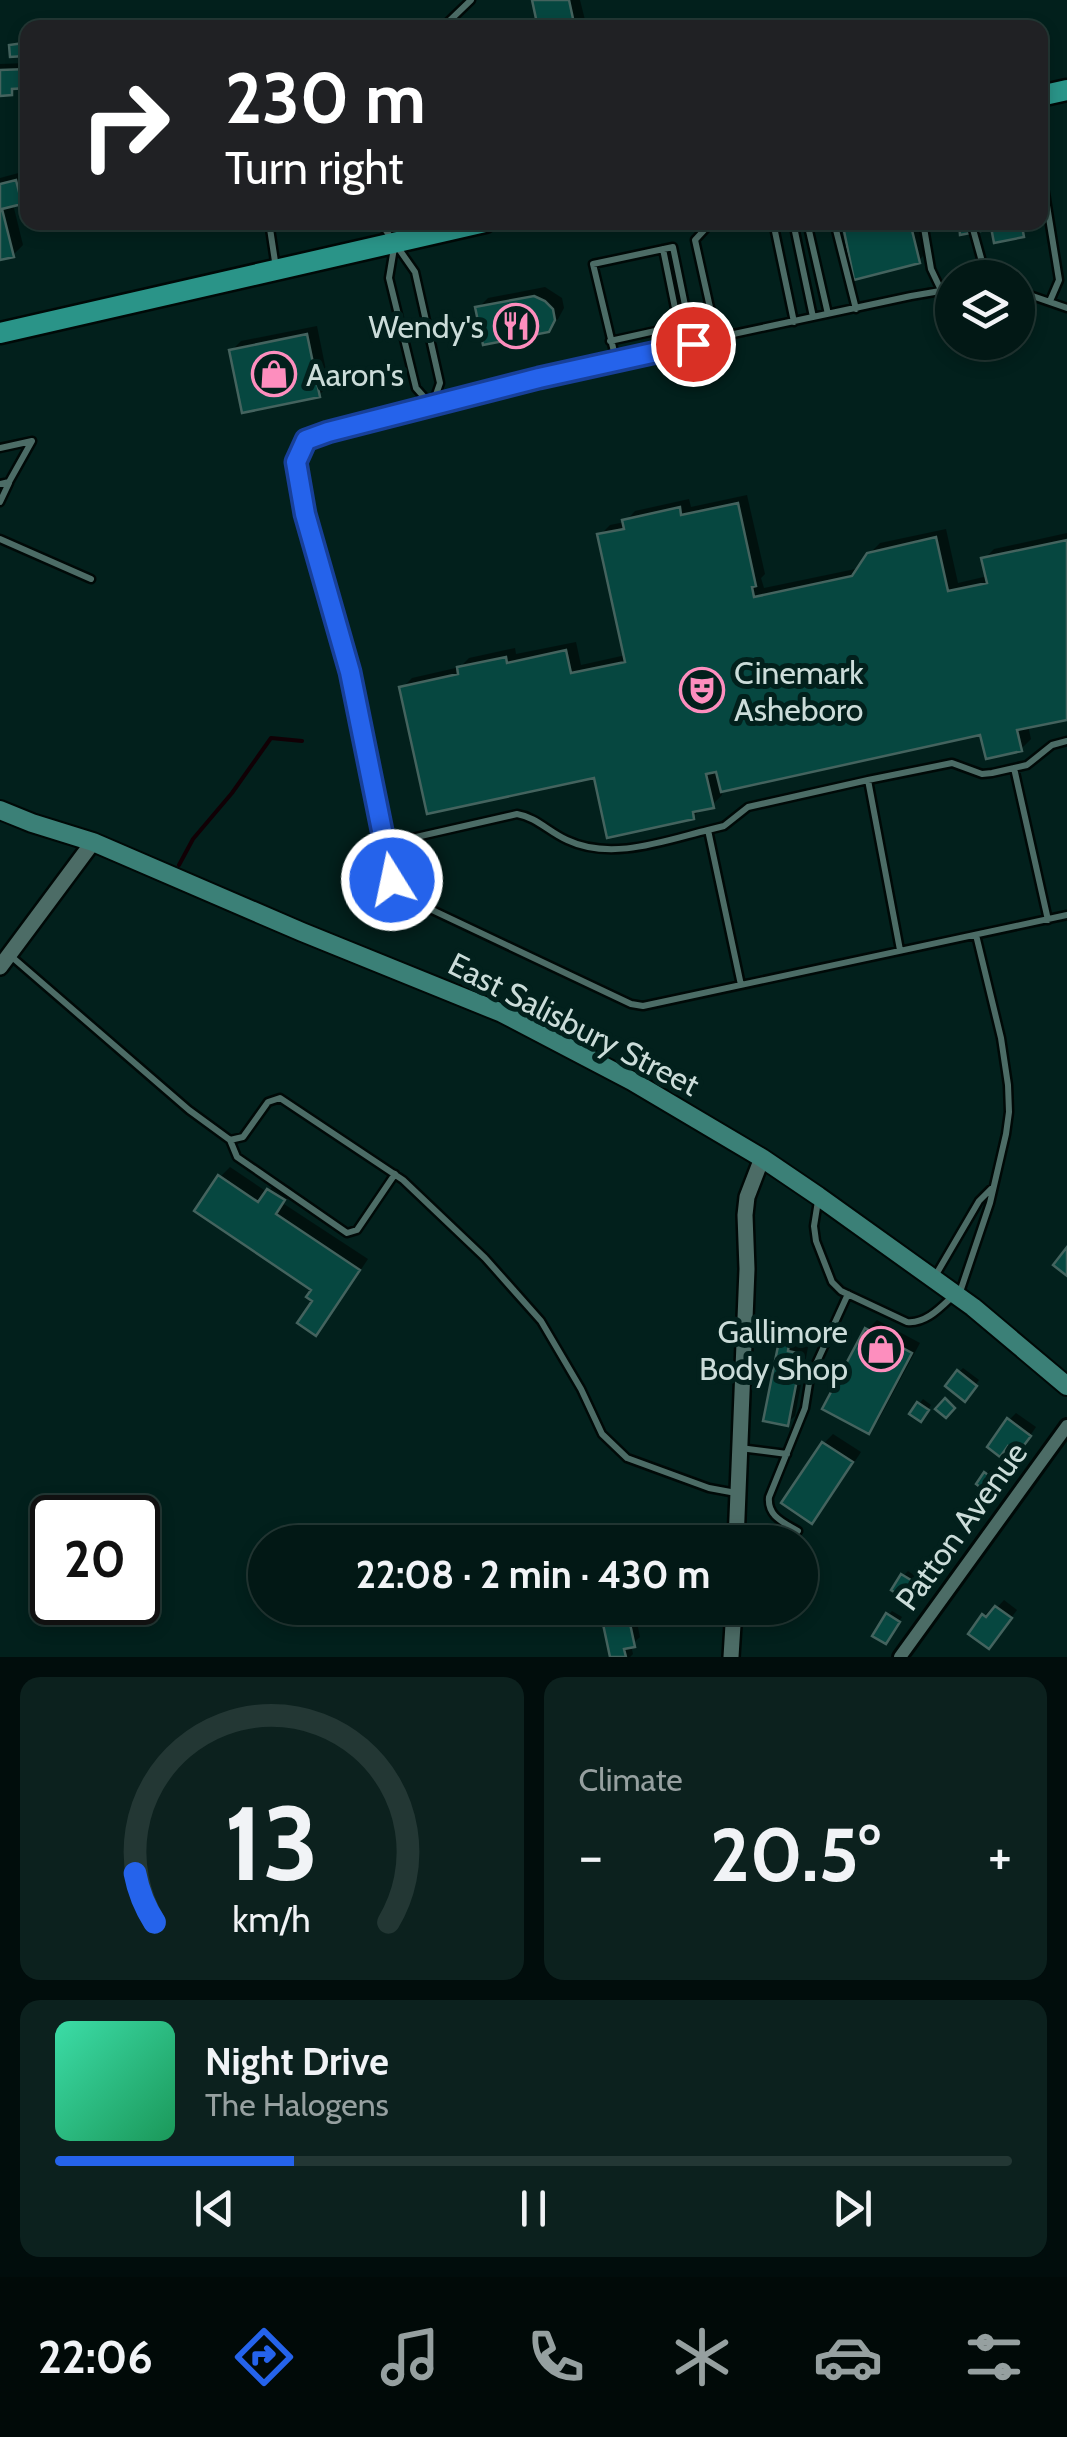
<!DOCTYPE html>
<meta charset="utf-8">
<style>
:root{--surface:#021815;--page:#0c211e;--text:#f1f3f6;--muted:#96a0a0;--line:#233734;--accent:#2563eb}
body{margin:0;font-family:Cabin,sans-serif;background:var(--page);color:var(--text);height:100vh;display:flex;flex-direction:column;font-size:38px;white-space:nowrap}
*{box-sizing:border-box;margin:0}
p{font-size:32px;color:var(--muted)}
.icon{flex:none;width:55px;height:55px;fill:none;stroke:currentColor;stroke-width:2;stroke-linecap:round;stroke-linejoin:round}
.map{position:relative;height:1657px;overflow:hidden}
.panel{display:flex;flex-direction:column;gap:20px;padding:20px;background:#010d0c;flex:1}
.panel>*{flex:none}
.guide{position:absolute;left:20px;top:20px;width:1028px;height:210px;border-radius:20px;box-shadow:0 5px 15px #0003,0 0 0 2px var(--line);background:#202124;color:#fff;overflow:hidden}
.tools{position:absolute;left:935px;top:260px;display:grid;gap:20px}
.tools a{display:grid;place-items:center;width:100px;height:100px;border-radius:50%;background:var(--surface);box-shadow:0 5px 15px #0003,0 0 0 2px var(--line);font-size:50px}
.speed{position:absolute;left:30px;top:1495px;display:flex;gap:20px;font-size:50px;font-weight:700;text-align:center}
.speed>*{display:grid;place-content:center;width:130px;height:130px;border-radius:50%;background:var(--surface);box-shadow:0 5px 15px #0003,0 0 0 2px var(--line);line-height:1}
.speed .limit{border:5px solid #111;border-radius:15px;background:#fff;color:#111}
.pin{position:absolute;display:grid;place-items:center;width:85px;height:85px;color:#fff;margin:-42px;border:5px solid #fff;border-radius:50%;box-shadow:0 2px 10px #0007}
.me{position:absolute;width:110px;margin:-55px;rotate:350deg;stroke-linejoin:round;filter:drop-shadow(0 0 8px #0008)}
.turn{display:flex;align-items:center;gap:35px;height:210px;padding:0 40px;font-size:45px}
.turn .icon{width:130px;height:130px;stroke-width:2.5}
.turn b{display:block;font-size:70px;line-height:85px}
.big{font-size:75px;font-weight:800;line-height:1.1}
.panel .card{flex:1;display:flex;flex-direction:column;justify-content:center;gap:15px;min-width:0;padding:0 35px;border-radius:20px;background:var(--page)}
.panel .dial{align-items:center;gap:0}
.dial svg{height:260px;overflow:visible;fill:none;stroke:var(--line);stroke-width:7;stroke-linecap:round;text-anchor:middle}
.dial text{fill:var(--text);stroke:none}
.song{display:flex;align-items:center;gap:30px}
.cover{width:120px;height:120px;border-radius:15px;background:linear-gradient(135deg,hsl(160 70% 55%),hsl(150 70% 35%))}
.played{height:10px;border-radius:5px;background:linear-gradient(90deg,var(--accent) 25%,var(--line) 25%)}
.keys{display:flex;justify-content:space-around;direction:ltr}
.heat{display:flex;justify-content:space-between;align-items:center;font-size:55px;direction:ltr}
.panel .tiles{flex:1;display:grid;gap:20px;grid-template-columns:1fr 1fr}
.card:last-child{grid-column:span 2}
.trip{position:absolute;left:248px;top:1525px;width:570px;height:100px;border-radius:50px;background:var(--surface);box-shadow:0 5px 15px #0003,0 0 0 2px var(--line);font-weight:800;line-height:100px;text-align:center}
.dock{display:flex;height:160px;justify-content:space-around;align-items:center;background:#010a08;color:var(--muted)}
.dock .icon{width:70px;height:70px}
.dock .active{color:var(--accent)}
.dock b{font-size:45px;color:var(--text)}
.map>svg:first-child{display:block}
.shadow{fill:#0007}
.lines{fill:none;stroke-linecap:round;stroke-linejoin:round}
.stream{stroke:#110005;stroke-width:4}
.building{fill:#064740;stroke:#44635e;stroke-width:2.5}
.service-casing{stroke:#000907;stroke-width:11}
.minor-casing{stroke:#000907;stroke-width:18}
.tertiary-casing{stroke:#000907;stroke-width:20}
.secondary-casing{stroke:#000907;stroke-width:22}
.primary-casing{stroke:#000907;stroke-width:25}
.service{stroke:#4c6c66;stroke-width:6}
.minor{stroke:#4c6c66;stroke-width:12}
.tertiary{stroke:#4c6c66;stroke-width:15}
.secondary{stroke:#3b8077;stroke-width:18}
.primary{stroke:#2a9488;stroke-width:20}
.route-casing{stroke:#184099;stroke-width:25}
.route{stroke:#2563eb;stroke-width:18}
.labels{text-anchor:middle;dominant-baseline:central;stroke-width:10;stroke-linejoin:round;paint-order:stroke}
.poi-label{font-size:32px;fill:#cbdcd9;stroke:#02201c;text-anchor:end}
.street-label{font-size:32px;fill:#cbdcd9;stroke:#02201c}
</style>
<div class="map">
<svg width="1067" height="1657" viewBox="0 0 1067 1657">
<rect width="100%" height="100%" fill="#02201c"/>
<path class="shadow" d="M534,0H580L587,28H540Z
M28,63V85L17,86L11,93H0V64Z
M26,171L28,195L21,202L13,204L23,245L13,255L0,258V178Z
M857,222H922L928,251L918,261L847,232Z
M545,287L562,298L564,308L558,319L548,330L478,308L488,298Z
M317,326L329,385L319,395L231,351L241,341Z
M747,495L765,574L761,578L764,588L860,568L869,554L880,543L946,529L958,583L988,576L984,559L994,549L1067,533V717L1028,726L1031,739L1021,749L982,732L721,789L722,795L712,805L702,808L693,817L402,688L412,678L460,667L469,658L515,648L516,654L576,642L581,665L626,655L600,535L610,525L625,522L635,511L689,499L691,507Z
M230,1167L267,1192L279,1180L293,1189L284,1204L368,1259L326,1322L316,1332L315,1289L220,1177Z
M877,1320L920,1343L878,1421L868,1431L867,1330Z
M788,1335L795,1336L793,1344L808,1347L795,1416L787,1423L781,1342Z
M963,1368L979,1380L969,1394L959,1372Z
M923,1399L931,1405L925,1415L919,1404Z
M1016,1413L1036,1427L1025,1443L1009,1420Z
M833,1434L861,1452L822,1511L812,1521L824,1443Z
M990,1470L1000,1477L993,1486L986,1474Z
M908,1571L921,1580L912,1594L903,1576Z
M1004,1600L1017,1610L996,1638L984,1616L991,1609L994,1611Z
M892,1611L902,1617L889,1637L888,1615Z
M635,1613L640,1637L631,1645L633,1654L630,1657H613L606,1625L613,1618Z"/>
<g class="lines">
<path class="stream" d="M179,865L193,839L232,793L271,738L302,741"/>
</g>
<path class="building" d="M532,0H569L575,28H538Z
M24,43L25,56L10,57L9,45Z
M27,69L28,88L12,89V95L0,96V70Z
M16,180L22,204L2,209L14,257L0,260V184Z
M879,222H910L920,263L854,280L844,231Z
M959,222H990L991,229L960,235Z
M990,222H1034V224L1022,226L1024,237L994,243Z
M534,296L545,301L553,309L555,320L549,332L483,345L475,307Z
M307,334L320,397L242,413L229,350Z
M738,503L756,586L752,587L754,597L852,576L867,553L936,537L948,591L987,583L981,558L1067,540V720L1017,730L1022,751L986,759L980,735L721,792L716,772L706,774L714,808L693,812L694,819L607,838L594,778L427,814L399,687L458,674L457,667L506,657L507,663L566,650L571,673L625,662L597,534L624,529L622,520L680,507L681,515Z
M218,1175L258,1202L267,1189L285,1200L276,1214L360,1270L316,1336L297,1323L312,1301L306,1297L311,1290L194,1211Z
M1067,1247V1276L1053,1265Z
M865,1328L912,1353L869,1434L822,1409Z
M779,1341L789,1343L788,1351L802,1354L788,1426L763,1421Z
M957,1370L977,1386L965,1402L945,1386Z
M945,1398L955,1408L946,1418L935,1409Z
M917,1402L929,1410L921,1422L909,1414Z
M1007,1418L1031,1436L1018,1453L1008,1446L1000,1457L987,1447Z
M822,1442L853,1462L812,1524L781,1503Z
M984,1472L998,1482L989,1494L976,1484Z
M901,1574L919,1585L908,1601L891,1590Z
M995,1606L1012,1618L989,1649L968,1634L982,1614L986,1617Z
M886,1613L900,1622L886,1644L872,1636Z
M629,1619L635,1647L624,1649L626,1657H610L603,1624Z"/>
<g class="lines">
<defs>
<path id="service" d="M442,28L471,0
M1040,162L1059,280L1050,301
M269,222L276,268
M380,222L415,272L440,383L432,406L416,388L389,278L394,248
M773,222L794,322
M793,222L813,317
M807,222L828,314
M834,222L856,309
M923,222L931,269L941,290
M971,222L981,258L983,278
M952,289L911,296L654,351L502,387L328,433L305,441L296,462L305,514L351,672L393,880L398,891L411,900L631,1004L643,1006L1067,915
M1018,291L1067,308
M717,339L695,240L708,226L727,222
M610,341L669,328L677,318L663,249
M616,360L593,264L673,247L693,344
M0,448L32,441L9,482L0,484
M0,502L9,483
M0,539L91,579
M1014,768L1048,920
M708,830L724,826L748,807L868,780
M388,849L403,840L517,814C536,817 549,832 567,840C611,861 664,841 708,830L741,985
M900,950L868,780L952,763L982,774L992,773L1027,765L1052,745L1067,741
M12,957L189,1110L230,1140L243,1137L268,1102L280,1098L403,1180L485,1258L541,1321L581,1389L602,1434L627,1458L709,1488L736,1493
M230,1140L237,1157L347,1233L357,1230L395,1174
M818,1201L814,1226L816,1241L832,1282L841,1291L907,1322C926,1324 941,1307 954,1295
M934,1278L979,1201L991,1189
M959,1295L990,1203L1006,1134L1009,1112L1008,1085L1001,1038L976,935
M740,1448L787,1454
M798,1531C783,1522 767,1516 769,1497L805,1408L810,1377L848,1294"/>
<path id="minor" d="M900,1657L1067,1426"/>
<path id="tertiary" d="M0,967L93,842
M736,1542L747,1269L745,1215L747,1197L762,1158
M731,1657L734,1608"/>
<path id="secondary" d="M0,810L32,823L93,842L302,932L502,1013L632,1081L762,1158L818,1196L973,1307L1067,1386"/>
<path id="primary" d="M1040,96L1067,90
M0,333L485,222"/>
</defs>
<use href="#service" class="service-casing"/>
<use href="#minor" class="minor-casing"/>
<use href="#tertiary" class="tertiary-casing"/>
<use href="#secondary" class="secondary-casing"/>
<use href="#primary" class="primary-casing"/>
<use href="#service" class="service"/>
<use href="#minor" class="minor"/>
<use href="#tertiary" class="tertiary"/>
<use href="#secondary" class="secondary"/>
<use href="#primary" class="primary"/>
</g>
<g class="lines">
<defs>
<path id="route" d="M392,880L350,672L305,514L296,462L306,440L328,432L539,378L693,344"/>
</defs>
<use href="#route" class="route-casing"/>
<use href="#route" class="route"/>
</g>
<defs>
<symbol id="restaurant-ring" viewBox="-11 -11 22 22"><circle r="9.5" fill="#02201c" stroke="#fd8ebe" stroke-width="1.5"/><path d="M-5-6h1v4h1v-4h1v4h1v-4h1v5L-1.5 .5V6h-2V.5L-5-1ZM5-6V6H3V1.5H1.5Q1.5-4 5-6Z" fill="#fd8ebe"/></symbol>
<symbol id="shop-ring" viewBox="-11 -11 22 22"><circle r="9.5" fill="#02201c" stroke="#fd8ebe" stroke-width="1.5"/><path d="M-5-2.5h2.3a2.7 3.5 0 0 1 5.4 0H5L5.5 6h-11ZM-1.5-2.5h3a1.5 2.3 0 0 0-3 0Z" fill="#fd8ebe"/></symbol>
<symbol id="theatre-ring" viewBox="-11 -11 22 22"><circle r="9.5" fill="#02201c" stroke="#fd8ebe" stroke-width="1.5"/><path d="M-5-5.5Q0-4 5-5.5V0Q5 5 0 6Q-5 5-5 0ZM-3.3-2.5H-1v1.5H-3.3ZM1-2.5H3.3v1.5H1ZM-2.8 1Q0 5.5 2.8 1Z" fill="#fd8ebe"/></symbol>
</defs>
<g fill-rule="evenodd">
<use href="#restaurant-ring" x="491" y="301" width="50" height="50"/>
<use href="#shop-ring" x="249" y="349" width="50" height="50"/>
<use href="#theatre-ring" x="677" y="665" width="50" height="50"/>
<use href="#shop-ring" x="856" y="1324" width="50" height="50"/>
</g>
<g class="labels">
<g class="poi-label">
<text x="484" y="326">Wendy's</text>
<text x="306" y="374" text-anchor="start">Aaron's</text>
<text x="734" y="672" text-anchor="start">Cinemark<tspan x="734" dy="37">Asheboro</tspan></text>
<text x="848" y="1331">Gallimore<tspan x="848" dy="37">Body Shop</tspan></text>
</g>
<g class="street-label">
<text transform="translate(574 1024) rotate(27)">East Salisbury Street</text>
<text transform="translate(961 1526) rotate(-54)">Patton Avenue</text>
</g>
</g>
</svg>
<div class="tools">
<a><svg class="icon" aria-label="layers" viewBox="0 0 24 24"><path d="M12 4l9 5-9 5-9-5zM3 14l9 5 9-5"/></svg></a>
</div>
<div class="speed"><div class="limit">20</div></div>
<div class="pin" style="left:693px;top:344px;background:#d93025"><svg class="icon" aria-label="arrive" viewBox="0 0 24 24"><path d="M6 21V4h12l-3 4 3 4H6"/></svg></div>
<svg class="me" style="left:392px;top:880px" viewBox="-20 -20 40 40"><circle r="17" fill="#2563eb" stroke="#fff" stroke-width="3"/><path d="M0-11L8 9 0 5-8 9z" fill="#fff"/></svg>
<div class="trip">22:08 · 2 min · 430 m</div>
<div class="guide">
<div class="turn"><svg class="icon" aria-label="right" viewBox="0 0 24 24"><path d="M7 20v-9h11M14 6l5 5-5 5"/></svg><div><b>230 m</b>Turn right</div></div>
</div>
</div>
<section class="panel">
<div class="tiles">
<div class="card dial"><svg viewBox="0 0 100 80">
<path d="M14 69A42 42 0 1 1 86 69"/>
<path d="M14 69A42 42 0 0 1 8 54" stroke="#2563eb"/>
<text x="50" y="56" font-size="32" font-weight="700">13</text>
<text x="50" y="72" font-size="11">km/h</text>
</svg></div>
<div class="card"><p>Climate</p>
<div class="heat"><a>−</a><b class="big">20.5°</b><a>+</a></div>
</div>
<div class="card">
<div class="song"><i class="cover"></i><div><b>Night Drive</b><p>The Halogens</p></div></div>
<div class="played"></div>
<div class="keys"><svg class="icon" aria-label="previous" viewBox="0 0 24 24"><path d="M18 5L8 12l10 7zM5 5v14"/></svg><svg class="icon" aria-label="pause" viewBox="0 0 24 24"><path d="M8 5v14M16 5v14"/></svg><svg class="icon" aria-label="next" viewBox="0 0 24 24"><path d="M6 5l10 7-10 7zM19 5v14"/></svg></div>
</div>
</div>
</section>
<nav class="dock">
<b>22:06</b>
<svg class="icon active" aria-label="directions" viewBox="0 0 24 24"><path d="M12 3l9 9-9 9-9-9zM9 14v-3h6M13 9l2 2-2 2"/></svg>
<svg class="icon" aria-label="music" viewBox="0 0 24 24"><path d="M9 18V5l10-2v13"/><circle cx="6" cy="18" r="3"/><circle cx="16" cy="16" r="3"/></svg>
<svg class="icon" aria-label="phone" viewBox="0 0 24 24"><path d="M5 4h4l2 5-3 2q2 4 5 5l2-3 5 2v4C11 20 4 13 5 4z"/></svg>
<svg class="icon" aria-label="climate" viewBox="0 0 24 24"><path d="M12 3v18M4 7l16 10M4 17L20 7"/></svg>
<svg class="icon" aria-label="car" viewBox="0 0 24 24"><path d="M5 17H2v-5l4-1 3-4h7l3 4 3 1v5h-3M9 17h6M6 11h13"/><circle cx="7" cy="17" r="2"/><circle cx="17" cy="17" r="2"/></svg>
<svg class="icon" aria-label="filters" viewBox="0 0 24 24"><path d="M4 7h16M4 17h16"/><circle cx="9" cy="7" r="2"/><circle cx="15" cy="17" r="2"/></svg>
</nav>
